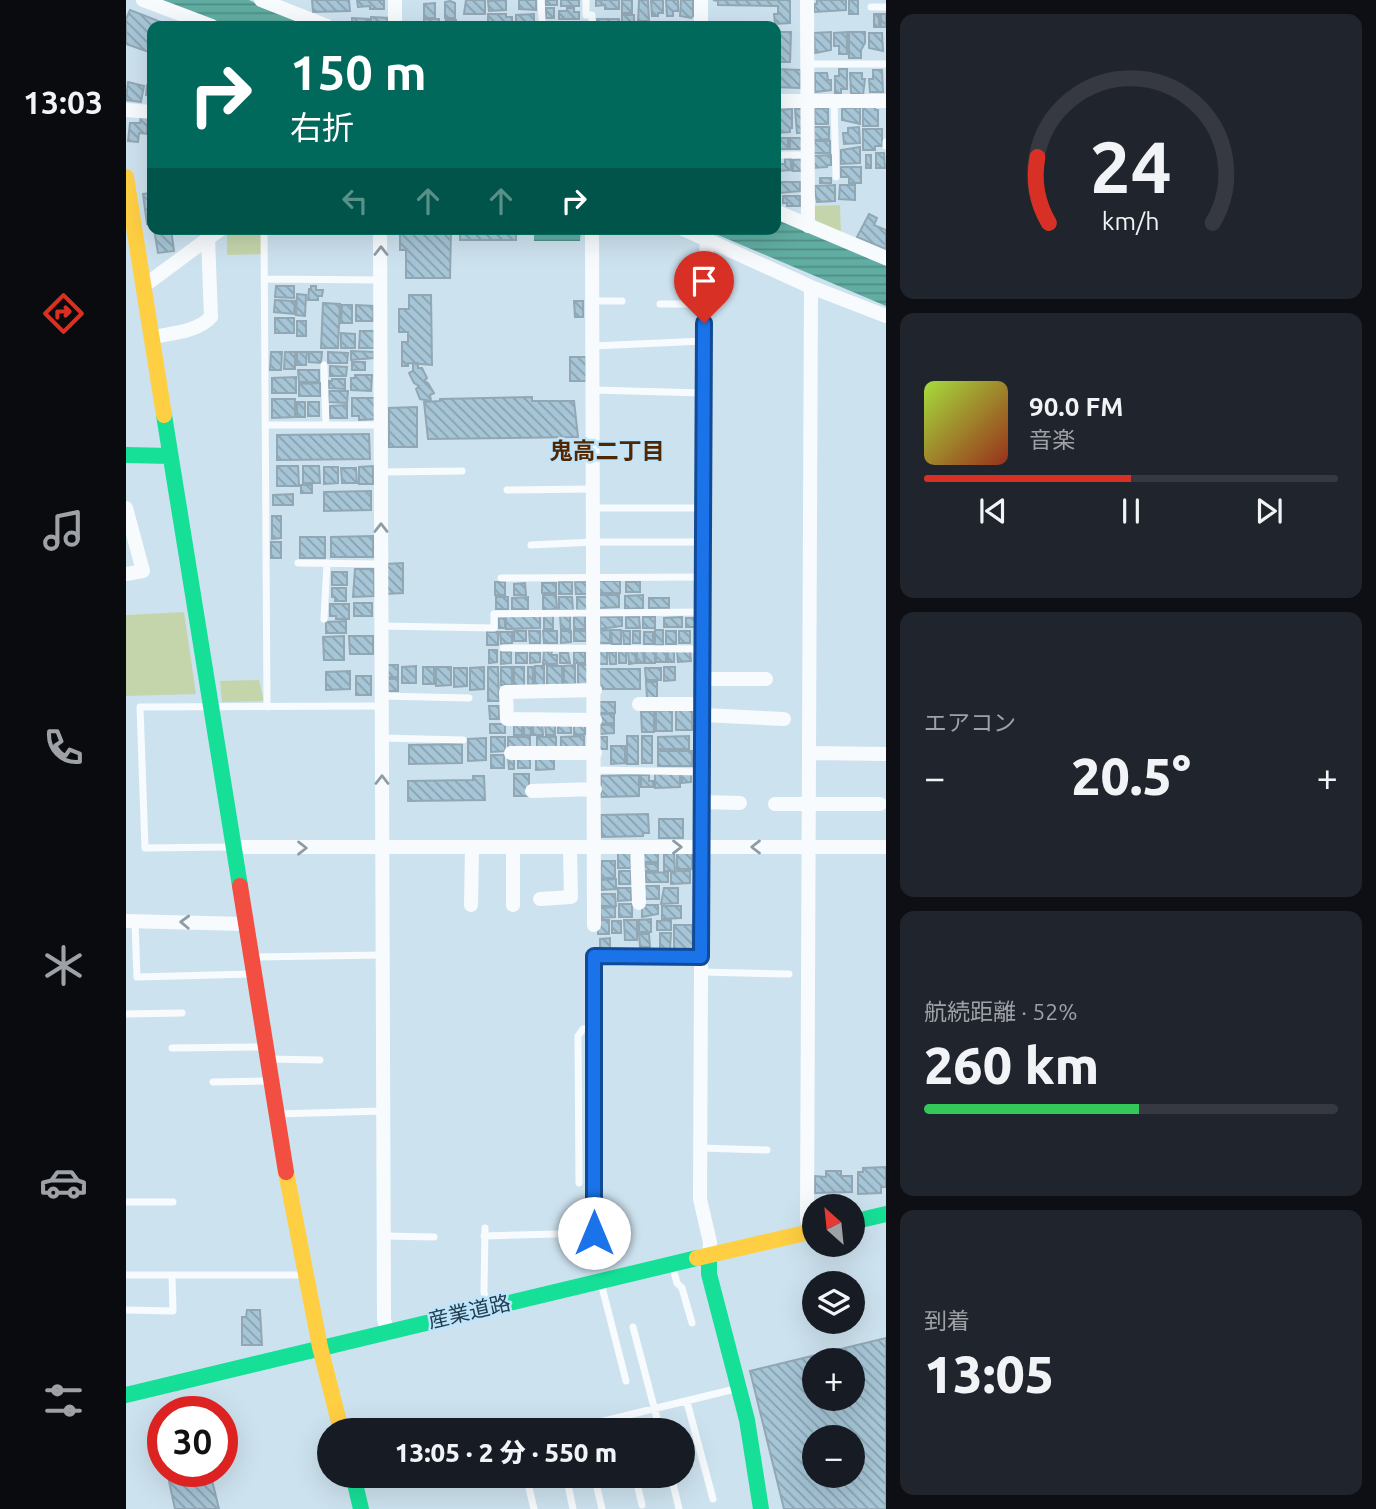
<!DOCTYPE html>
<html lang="ja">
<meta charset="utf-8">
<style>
:root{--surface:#171b24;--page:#20242c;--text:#f1f3f6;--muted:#9ea1a6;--line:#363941;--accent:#d93025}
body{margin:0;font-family:Ubuntu,"Noto Sans JP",sans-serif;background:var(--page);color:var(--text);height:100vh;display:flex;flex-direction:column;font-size:26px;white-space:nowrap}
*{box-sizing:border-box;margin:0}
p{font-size:23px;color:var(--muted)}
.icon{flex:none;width:38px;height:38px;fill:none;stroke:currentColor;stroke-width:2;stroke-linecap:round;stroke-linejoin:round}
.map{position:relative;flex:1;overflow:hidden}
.sheet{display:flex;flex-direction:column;gap:14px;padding:14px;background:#0d0f14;width:490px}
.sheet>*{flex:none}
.guide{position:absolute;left:21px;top:21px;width:634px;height:214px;border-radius:14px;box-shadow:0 7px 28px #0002;background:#00695c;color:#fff;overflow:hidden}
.needle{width:46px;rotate:333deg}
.tools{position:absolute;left:676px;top:1194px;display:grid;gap:14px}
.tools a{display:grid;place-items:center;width:63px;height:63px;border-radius:50%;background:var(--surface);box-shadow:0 7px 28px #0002;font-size:35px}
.speed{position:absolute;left:21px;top:1396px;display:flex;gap:14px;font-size:35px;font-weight:700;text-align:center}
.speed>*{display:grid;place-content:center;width:91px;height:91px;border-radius:50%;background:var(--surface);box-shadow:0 7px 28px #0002;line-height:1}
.speed .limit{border:10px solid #d22;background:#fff;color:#111}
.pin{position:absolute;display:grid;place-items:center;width:60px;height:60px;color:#fff;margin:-72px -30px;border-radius:50% 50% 50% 0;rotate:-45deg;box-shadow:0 0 7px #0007}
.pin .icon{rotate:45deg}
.me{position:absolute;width:77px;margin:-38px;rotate:0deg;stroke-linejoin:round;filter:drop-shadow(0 0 5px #0008)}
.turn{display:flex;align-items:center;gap:24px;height:147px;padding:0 28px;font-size:32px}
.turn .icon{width:91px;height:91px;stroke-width:2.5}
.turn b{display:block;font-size:49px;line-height:60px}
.lanes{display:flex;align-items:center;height:66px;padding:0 28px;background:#0003;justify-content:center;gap:35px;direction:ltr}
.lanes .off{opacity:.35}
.big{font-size:52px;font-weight:800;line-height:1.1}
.sheet .card{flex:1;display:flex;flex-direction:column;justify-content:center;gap:10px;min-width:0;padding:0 24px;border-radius:14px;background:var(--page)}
.sheet .dial{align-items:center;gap:0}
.dial svg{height:182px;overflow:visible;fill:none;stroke:var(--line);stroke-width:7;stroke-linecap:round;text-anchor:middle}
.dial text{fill:var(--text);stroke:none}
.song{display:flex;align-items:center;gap:21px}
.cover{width:84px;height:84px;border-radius:10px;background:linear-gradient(135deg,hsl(80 70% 55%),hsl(10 70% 35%))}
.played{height:7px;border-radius:4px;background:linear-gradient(90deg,var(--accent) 50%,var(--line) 50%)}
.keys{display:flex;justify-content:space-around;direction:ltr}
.heat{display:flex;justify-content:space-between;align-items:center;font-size:38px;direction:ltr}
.charge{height:10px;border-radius:5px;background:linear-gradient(90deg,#34c759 52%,var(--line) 0)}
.trip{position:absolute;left:191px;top:1418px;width:378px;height:70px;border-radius:35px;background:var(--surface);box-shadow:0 7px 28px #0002;font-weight:800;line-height:70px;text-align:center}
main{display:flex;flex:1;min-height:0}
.dock{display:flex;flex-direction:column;width:126px;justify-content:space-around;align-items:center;background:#090b0e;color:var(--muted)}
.dock .icon{width:49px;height:49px}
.dock .on{color:var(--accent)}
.dock b{font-size:32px;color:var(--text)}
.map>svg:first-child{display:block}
.green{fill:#c5d5ab}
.water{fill:url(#water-rules)}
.building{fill:url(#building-back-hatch);stroke:#92a7b4;stroke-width:2;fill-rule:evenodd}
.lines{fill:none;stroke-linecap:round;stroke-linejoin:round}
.path{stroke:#cad1d6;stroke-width:2.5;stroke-dasharray:2 5;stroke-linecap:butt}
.lane{stroke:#f8fbfd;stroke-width:7}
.street{stroke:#f8fbfd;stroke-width:14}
.fast{stroke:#16e098;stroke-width:16}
.slow{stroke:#ffcf43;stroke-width:16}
.jam{stroke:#f24e42;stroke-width:16}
.oneway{stroke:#8e9ca6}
.route-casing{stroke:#114b97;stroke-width:18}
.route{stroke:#1a73e8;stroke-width:12}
.labels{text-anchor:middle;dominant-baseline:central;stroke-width:5;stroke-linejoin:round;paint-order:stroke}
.street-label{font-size:21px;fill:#233e4f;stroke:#bfe5fd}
.neighbourhood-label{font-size:23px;font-weight:bold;fill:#522700;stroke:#bfe5fd}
</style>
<main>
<nav class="dock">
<b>13:03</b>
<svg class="icon on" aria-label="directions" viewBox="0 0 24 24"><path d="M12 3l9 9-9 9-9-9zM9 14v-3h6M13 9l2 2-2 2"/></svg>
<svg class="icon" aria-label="music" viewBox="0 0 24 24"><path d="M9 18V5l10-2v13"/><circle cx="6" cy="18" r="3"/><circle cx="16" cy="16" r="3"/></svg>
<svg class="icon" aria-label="phone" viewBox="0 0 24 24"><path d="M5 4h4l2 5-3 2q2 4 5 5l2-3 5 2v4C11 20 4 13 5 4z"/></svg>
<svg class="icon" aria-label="climate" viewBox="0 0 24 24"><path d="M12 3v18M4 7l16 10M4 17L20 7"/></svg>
<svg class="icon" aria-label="car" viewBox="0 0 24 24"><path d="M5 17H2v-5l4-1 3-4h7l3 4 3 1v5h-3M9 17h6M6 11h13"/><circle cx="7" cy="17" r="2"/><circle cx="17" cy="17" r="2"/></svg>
<svg class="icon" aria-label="filters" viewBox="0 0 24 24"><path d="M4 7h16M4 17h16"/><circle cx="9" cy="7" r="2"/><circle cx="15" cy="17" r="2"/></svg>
</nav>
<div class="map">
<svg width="760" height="1509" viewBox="0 0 760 1509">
<defs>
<pattern id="water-rules" width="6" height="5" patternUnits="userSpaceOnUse" patternTransform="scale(1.75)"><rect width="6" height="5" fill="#61ada2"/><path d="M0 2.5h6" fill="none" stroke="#508e86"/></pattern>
<pattern id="building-back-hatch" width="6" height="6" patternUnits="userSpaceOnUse" patternTransform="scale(1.75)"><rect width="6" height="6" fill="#a6c5d6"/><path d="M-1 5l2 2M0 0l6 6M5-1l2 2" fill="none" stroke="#87a1b0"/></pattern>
</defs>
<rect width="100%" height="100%" fill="#cde2ef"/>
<path class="green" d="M714,205L715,236L685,224V206Z
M108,229H136V254L101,255V234Z
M58,612L70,694L0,696V615Z
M133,680L138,701L96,702L94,681Z"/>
<path class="water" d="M34,0H123L185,26H95Z
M649,219L760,266V306L578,229H649Z
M408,229H455L454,241H408Z"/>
<path class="building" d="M186,0H223L224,11L187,12Z
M231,0H258V9H244V6L232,7Z
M340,0H359V14H338Z
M380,0V10L363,11L362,1Z
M393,0H410V10L393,9Z
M420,0H431V5H420Z
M435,0H453V6H435Z
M470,0H493V9H479V5L470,6Z
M496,0H506V13H496Z
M513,0H522L523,21H512Z
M525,0H537V13H532V16H526Z
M540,0H552V11H547V16H541Z
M555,0H567V16L565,18L554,16Z
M587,0H664V23L649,24L648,14H652V6L592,5V1Z
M691,0H720V10L688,12V4H691Z
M723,0H732V14H723Z
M324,1L329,3V18H319V2Z
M309,3V18H298V4Z
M420,8H428V18H420Z
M441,8H448V12H453V19H433V11H441Z
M4,10L45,26H26V53L0,44V19Z
M362,14H380V17H386V26H362Z
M408,14V26H390V15Z
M748,14H753V27H748Z
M755,14H760V27H755Z
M496,15H508V26H496Z
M245,17L264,18V26H245Z
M226,18L243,19V26H226Z
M298,19H313V26H298Z
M471,19H493V26H472Z
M320,20H330V26H315V22H319Z
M437,23H460V26H437Z
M649,32H665L664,62H649Z
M705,32V50L689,53L688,33Z
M721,32V54H713V46H708V33Z
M723,32H739V43L735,50V58H723Z
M743,33H756L757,51L743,48Z
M649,69L675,70L674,88L649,87Z
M713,69H721V89H715V93H709V76H713Z
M747,70H756L757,92H744L743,79H747Z
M689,73H701L702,80H705V90L689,92Z
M724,73H736V79H739L737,95L725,93Z
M2,82L18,86L15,102L0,100Z
M21,85H26V102H23L24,96L20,95Z
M737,107H749V110H752V126H737Z
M702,108V124H689L688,109Z
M716,108H734V124L716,120Z
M666,109V128H664V132L651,133V110Z
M669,109H677L678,133H671Z
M15,117L22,118L21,134L13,133L12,142L2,141L4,123H14Z
M688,127H703V139L688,140Z
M733,127L734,143L718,144L717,133H722V128Z
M737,129H756V146H749V150H737Z
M649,138H662V149H649Z
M664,138H677V149H664Z
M686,141H704V153H686Z
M734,147V163L715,164V150Z
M750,153H758L759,168H750Z
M705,155V165H702L701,167L686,168V156Z
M740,155H745V168H740Z
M665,158V170L652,171V164H659V159Z
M677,159L678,171H667V160Z
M715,167H735V183H723V177H715Z
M694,178H705V183H694Z
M654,182H674V191L654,193Z
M709,185V201L691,202L688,186Z
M714,185H729V200L713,199Z
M26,193V223L21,224L17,194Z
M657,196H674V206H661V203H657Z
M743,214L751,218L748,225L760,230V249L731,237Z
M28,229H45L48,251L32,253Z
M274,229H325L324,278H280V250H274Z
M334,229H390V240H334Z
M150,286H168V298L149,297Z
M185,286H190V290H197L196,296H192V300H182L183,289H185Z
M171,294L180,295L179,316L170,315Z
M283,295H305L306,365L282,363V366H276V342H282V332H273V309H283Z
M149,300L169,301L168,314L148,312Z
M448,301H457V317H449Z
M197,303L214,304L212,348H195Z
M216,305H226V323H215Z
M230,305L248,306L247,321H230Z
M149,318H168V333H149Z
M171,321H180V336H171Z
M234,331H249L248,348H233Z
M215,333L229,334V348H215Z
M225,351L248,352V358L225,360Z
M145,352H156L155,370H144Z
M159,352H169V369H158Z
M171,352H181L180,365H171Z
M183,352H196L195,363L183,362Z
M202,352L222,353L221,363H202Z
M444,357H460V381H444Z
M226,362H239V370H226Z
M287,363H292V368H296L301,378L298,381L302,383L308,393L304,395L305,401L294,399L290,389L293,386L288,383L283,373L287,371Z
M204,366L221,367L220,376H204Z
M172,370H193V382H173Z
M229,375H246L245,391L225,390V378H229Z
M170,377V393H146V378Z
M206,379H219V389L203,388V381H206Z
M194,383V396H173V384Z
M203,391H222L221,403L202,402Z
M406,397V401H448L452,437L302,439L298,402L314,401V399Z
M226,398H250V419L233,420V416H226Z
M146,399H169V417L146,418Z
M171,402H179V417H171Z
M182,402H193V416H182Z
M221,405V418H204V406Z
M291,407V447H263V408Z
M243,434L244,459L151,460V435Z
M151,466H172L173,486H151Z
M177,466H193L194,483H177Z
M247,466V484H233V467Z
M198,467H212V483L198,484Z
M215,468H230L231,483H216Z
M175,485H186V493H175Z
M245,491V510L198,511V492Z
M167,494V505H147V495Z
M146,516H155V538L146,539Z
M247,536V557H205V537Z
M174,537H199V558H174Z
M145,542H155V558H145Z
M277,563V593L259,594V564Z
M229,569H248V596L227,597Z
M206,572H221V585H206Z
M473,581H494V593H473Z
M369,582H379V595H369Z
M433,582H446V594H433Z
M449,582H461V594H450Z
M500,582H514V592H500Z
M399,583L400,595H388V584Z
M416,583H430V593H416Z
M206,588H220V601H209V597H206Z
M417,595H430L431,609L417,610Z
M473,595H493V607L473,608Z
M517,595V608L499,609V596Z
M370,597H382V609H370Z
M402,597V609H386V598Z
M433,597H446L447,610H433Z
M451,597H462L463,610H451Z
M523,598H543V608H523Z
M228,603H246V616H228Z
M204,604H223V619H210V616H204Z
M444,615V629H435L434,616Z
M380,616H414V628L380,629Z
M418,616H427V629H418Z
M448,616H459V629H448Z
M474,617H496V626L474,629Z
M500,617H513L514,628H500Z
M517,617H529V628H517Z
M556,617V627H538V618Z
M373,618H379V628H373Z
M560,618H569V627H560Z
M220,621V633H200V622Z
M484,630V643H471V631Z
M485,630H495V644H486Z
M529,630H537V645H529Z
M388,631H400V641H388Z
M403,631H414V643H404Z
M417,631H431V643H418Z
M435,631H445V642L435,643Z
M448,631H460L461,641H448Z
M497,631H504V644H498Z
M507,631H514V643H507Z
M540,631H550V644H540Z
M553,631H564V643H553Z
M361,632H372V645H361Z
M374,632H386V643L375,644Z
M518,632H527V644H518Z
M218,636V660H198L197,637Z
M223,636H247V654H224Z
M363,650H371V662L363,663Z
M418,651H426L425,655H431V664H417Z
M472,651H481V664H473Z
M493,651H500V663H493Z
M502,651H509L510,663L503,664Z
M511,651H517L518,663H511Z
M519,651H529V663H519Z
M530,651H540V662H530Z
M542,651H548V662H542Z
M551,651H564L565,661L552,662Z
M375,652H385V663L375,664Z
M448,652H459V663H448Z
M483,652H490V664H484Z
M390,653H401V663H390Z
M404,653H414V662L404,663Z
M434,653H442L444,663H434Z
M261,665H272V677H261Z
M449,665V684H438V666Z
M452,665H463V685H452Z
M290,666V683H276V667Z
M409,666H418V686H409Z
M421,666H436V685H421Z
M297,667H308V684H297Z
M310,667H325V685L310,686Z
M358,667V689L344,690V668Z
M362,667H372L373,701H362Z
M375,667H386V685H375Z
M388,667H398V687H388Z
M402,667H407V684L402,685Z
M538,667H549V680L538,681Z
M328,668H341V686L328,687Z
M519,668H535V680H520Z
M474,669H514V689H474Z
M224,671V689L200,690V672Z
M230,676H245V695H230Z
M262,679H272V691H262Z
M520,682H531V698H521Z
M473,702H489V713H473Z
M363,706H373V719H364Z
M546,710V731H530V711Z
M550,710H566V730H550Z
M528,711V732H516L515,712Z
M473,714H488V723L473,724Z
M396,721V735H388V722Z
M407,721H416L417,735H407Z
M398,722H405V735H398Z
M419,722H429V735H420Z
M432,722H445V733H432Z
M448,723H459V734L448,735Z
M364,724H379V733H364Z
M474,725H488V733L474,734Z
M458,736V748L435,749V737Z
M501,736H512V764H501Z
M516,736H526V763H516Z
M563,736V749H532V737Z
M365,737H379V751L365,752Z
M382,737H404V748L382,749Z
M411,737H430V749H411Z
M471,737H481V749H472Z
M360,738V760L342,761V739Z
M336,744V763L283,764V745Z
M485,746H499V763L485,764Z
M532,751H566V766H532Z
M365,755H378V768H365Z
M382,757H388V769H383Z
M392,757L404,759V768H392Z
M410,758H428V769L410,770Z
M388,774H403V796H388Z
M529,774H554V787L529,788Z
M556,774H565V782L556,783Z
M513,775V796L475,797V776Z
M515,775H523V781H527V787H515Z
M347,776H358L359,800L282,801V781L347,780Z
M522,814L523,833H517V836L476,837L475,815Z
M533,819H557V838H533Z
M492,851H504L505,868H492Z
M516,851H532V862H517Z
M551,851H566V869H551Z
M548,853L549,871H538V854Z
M476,861H489V878H474Z
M518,864H532V871H518Z
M493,871H505V884H493Z
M552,871H564V883L545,884V873Z
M542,872V882H520V873Z
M490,879V889L475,890V880Z
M517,886H533V899H517Z
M492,888H505V900L492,901Z
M538,888H552V903L535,904Z
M474,894H489L490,906H474Z
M493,904H506V917H493Z
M516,905H532V914L516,917Z
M536,906H555V918L536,919Z
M489,907V917L475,918L474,908Z
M525,919V932H513V920Z
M472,920H483V934H472Z
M498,920H511V940H499Z
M545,920V930H531V921Z
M486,921H495V933H486Z
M548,925H566L567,949H548Z
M534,933H545L544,950H534Z
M513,934H523L524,947H514Z
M484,938V950H474V939Z
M760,1167V1187H755V1193L732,1194V1172H737V1168Z
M700,1171H715V1176H726V1192L689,1193V1176L700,1177Z
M121,1310H134L136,1345H116V1317H120Z
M760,1338V1509H658L624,1371ZM688,1360H726V1398H688ZM688,1437H726V1475H688Z
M37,1419V1456L28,1421Z
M41,1472H84L93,1509H49Z"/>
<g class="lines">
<path class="path" d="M468,1266V1245"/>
<path class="lane" d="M415,0L416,19
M460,0V15H466V26
M745,7H760
M544,26H575
M681,64H760
M708,102L710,177
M760,146V142
M649,155H682
M138,229L141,707
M139,279L255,280
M467,301H496
M534,304H578
M467,346L578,341
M198,365L200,425
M467,390L578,393
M140,425H255
M255,472L336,471
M381,490L467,489
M468,508H577
M405,545L468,542H576
M172,563L255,564
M375,578L576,577
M198,619L201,563
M256,626L368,628V614L577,612
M377,648L576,649
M256,696L343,698
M256,738L337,740
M469,770L576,772
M104,847L19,848L14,707L255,706
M9,922L11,977L125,974
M128,957L257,955
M575,972L663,974
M0,1014L56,1013
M46,1048L137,1047
M143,1059L194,1060
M87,1082L142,1081
M151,1114L257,1111
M575,1148L641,1150
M453,1183L452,1036L457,1029L467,1028
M0,1202H47
M359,1228L358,1292L361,1304
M258,1236L308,1237
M358,1236L468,1233
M546,1265L551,1283L556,1288L566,1323
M0,1275H178
M475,1283L500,1381
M0,1310L47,1311L46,1275
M507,1327L534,1430
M561,1402L587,1499
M494,1417L497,1430
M441,1430L613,1388
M400,1475L408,1509
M440,1475L447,1509
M468,1475L476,1509
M509,1475L516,1505
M545,1475L553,1509
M229,1481L254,1475"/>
<path class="street" d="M17,0L86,26
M135,0L201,26
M681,0L682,226
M269,26V0
M575,26V0
M649,101H760
M0,110L26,112
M649,211L760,258
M254,229L258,1319L261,1331
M466,229L468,925
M557,229L685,287L760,316
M581,238L578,304L574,1199L584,1242L583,1256
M19,285L95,229
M685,287L681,1219L685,1231
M27,337C46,333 71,332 85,317L82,238
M0,508L17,571L0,574
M577,679H640
M469,690L380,692L381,719L469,720
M513,704H577
M577,715L658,719
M385,753H469
M684,753L760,754
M406,791L469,789
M576,802L614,803
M649,804H754
M108,847H760
M387,847V905
M511,847L513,903
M414,899L445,897L444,848
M345,905L346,848
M0,921L119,924
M468,1233V956H575"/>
<path class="fast" d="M38,415L114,886
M0,455L44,456
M726,1222L760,1214
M583,1256V1274L621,1420L635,1509
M0,1395L571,1258
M227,1475L235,1509"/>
<path class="slow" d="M0,177L38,415
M160,1172L194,1347L215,1430
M571,1258L688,1231"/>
<path class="jam" d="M114,886L160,1172"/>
</g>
<defs><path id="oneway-chevron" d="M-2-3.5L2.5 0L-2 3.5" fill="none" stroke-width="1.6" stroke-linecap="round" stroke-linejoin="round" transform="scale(1.75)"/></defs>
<g class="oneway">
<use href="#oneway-chevron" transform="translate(255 251) rotate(-90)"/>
<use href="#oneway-chevron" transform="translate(255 528) rotate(-90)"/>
<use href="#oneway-chevron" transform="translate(256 780) rotate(-90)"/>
<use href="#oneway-chevron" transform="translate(551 847)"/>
<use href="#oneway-chevron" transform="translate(630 847) rotate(-180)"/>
<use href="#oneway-chevron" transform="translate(176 848)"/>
<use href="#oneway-chevron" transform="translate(59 922) rotate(-178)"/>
</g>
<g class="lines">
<defs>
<path id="route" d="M468,1233V956L575,957L578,323"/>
</defs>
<use href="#route" class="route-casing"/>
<use href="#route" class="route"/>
</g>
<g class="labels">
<g class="street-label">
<text transform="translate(343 1311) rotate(-13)">産業道路</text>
</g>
<g class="neighbourhood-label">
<text x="481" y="450">鬼高二丁目</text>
</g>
</g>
</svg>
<div class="tools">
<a><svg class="needle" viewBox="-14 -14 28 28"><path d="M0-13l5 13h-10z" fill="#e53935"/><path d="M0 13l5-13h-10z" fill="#9ea1a6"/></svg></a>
<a><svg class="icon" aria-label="layers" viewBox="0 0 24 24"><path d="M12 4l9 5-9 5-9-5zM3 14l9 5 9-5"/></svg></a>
<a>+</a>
<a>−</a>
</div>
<div class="speed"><div class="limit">30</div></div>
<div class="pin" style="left:578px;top:323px;background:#d93025"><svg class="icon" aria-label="arrive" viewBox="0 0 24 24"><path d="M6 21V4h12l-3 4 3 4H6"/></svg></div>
<svg class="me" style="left:468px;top:1233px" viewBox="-20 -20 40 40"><circle r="19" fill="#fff"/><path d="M0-13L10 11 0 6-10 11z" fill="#1a73e8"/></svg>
<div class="trip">13:05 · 2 分 · 550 m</div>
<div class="guide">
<div class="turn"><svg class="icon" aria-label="right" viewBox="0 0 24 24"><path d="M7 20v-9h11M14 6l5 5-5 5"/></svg><div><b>150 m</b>右折</div></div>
<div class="lanes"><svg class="icon off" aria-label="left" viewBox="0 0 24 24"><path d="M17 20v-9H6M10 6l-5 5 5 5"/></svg><svg class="icon off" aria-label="ahead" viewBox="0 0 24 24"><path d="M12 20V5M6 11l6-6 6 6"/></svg><svg class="icon off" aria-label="ahead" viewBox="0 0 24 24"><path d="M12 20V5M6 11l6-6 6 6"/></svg><svg class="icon" aria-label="right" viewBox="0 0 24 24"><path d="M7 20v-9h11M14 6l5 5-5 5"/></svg></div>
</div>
</div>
<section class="sheet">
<div class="card dial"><svg viewBox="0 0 100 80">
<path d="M14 69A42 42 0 1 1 86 69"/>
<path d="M14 69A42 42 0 0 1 9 40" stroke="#d93025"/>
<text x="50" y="56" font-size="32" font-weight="700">24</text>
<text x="50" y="72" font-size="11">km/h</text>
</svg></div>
<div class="card">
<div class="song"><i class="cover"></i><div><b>90.0 FM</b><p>音楽</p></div></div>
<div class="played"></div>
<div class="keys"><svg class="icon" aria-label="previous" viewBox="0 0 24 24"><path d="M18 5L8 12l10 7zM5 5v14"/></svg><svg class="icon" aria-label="pause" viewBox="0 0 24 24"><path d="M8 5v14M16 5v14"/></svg><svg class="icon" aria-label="next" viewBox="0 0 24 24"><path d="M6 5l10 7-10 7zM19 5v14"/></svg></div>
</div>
<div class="card"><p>エアコン</p>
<div class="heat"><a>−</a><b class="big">20.5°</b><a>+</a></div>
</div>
<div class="card"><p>航続距離 · 52%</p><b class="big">260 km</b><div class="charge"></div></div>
<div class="card"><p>到着</p><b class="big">13:05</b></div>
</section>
</main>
